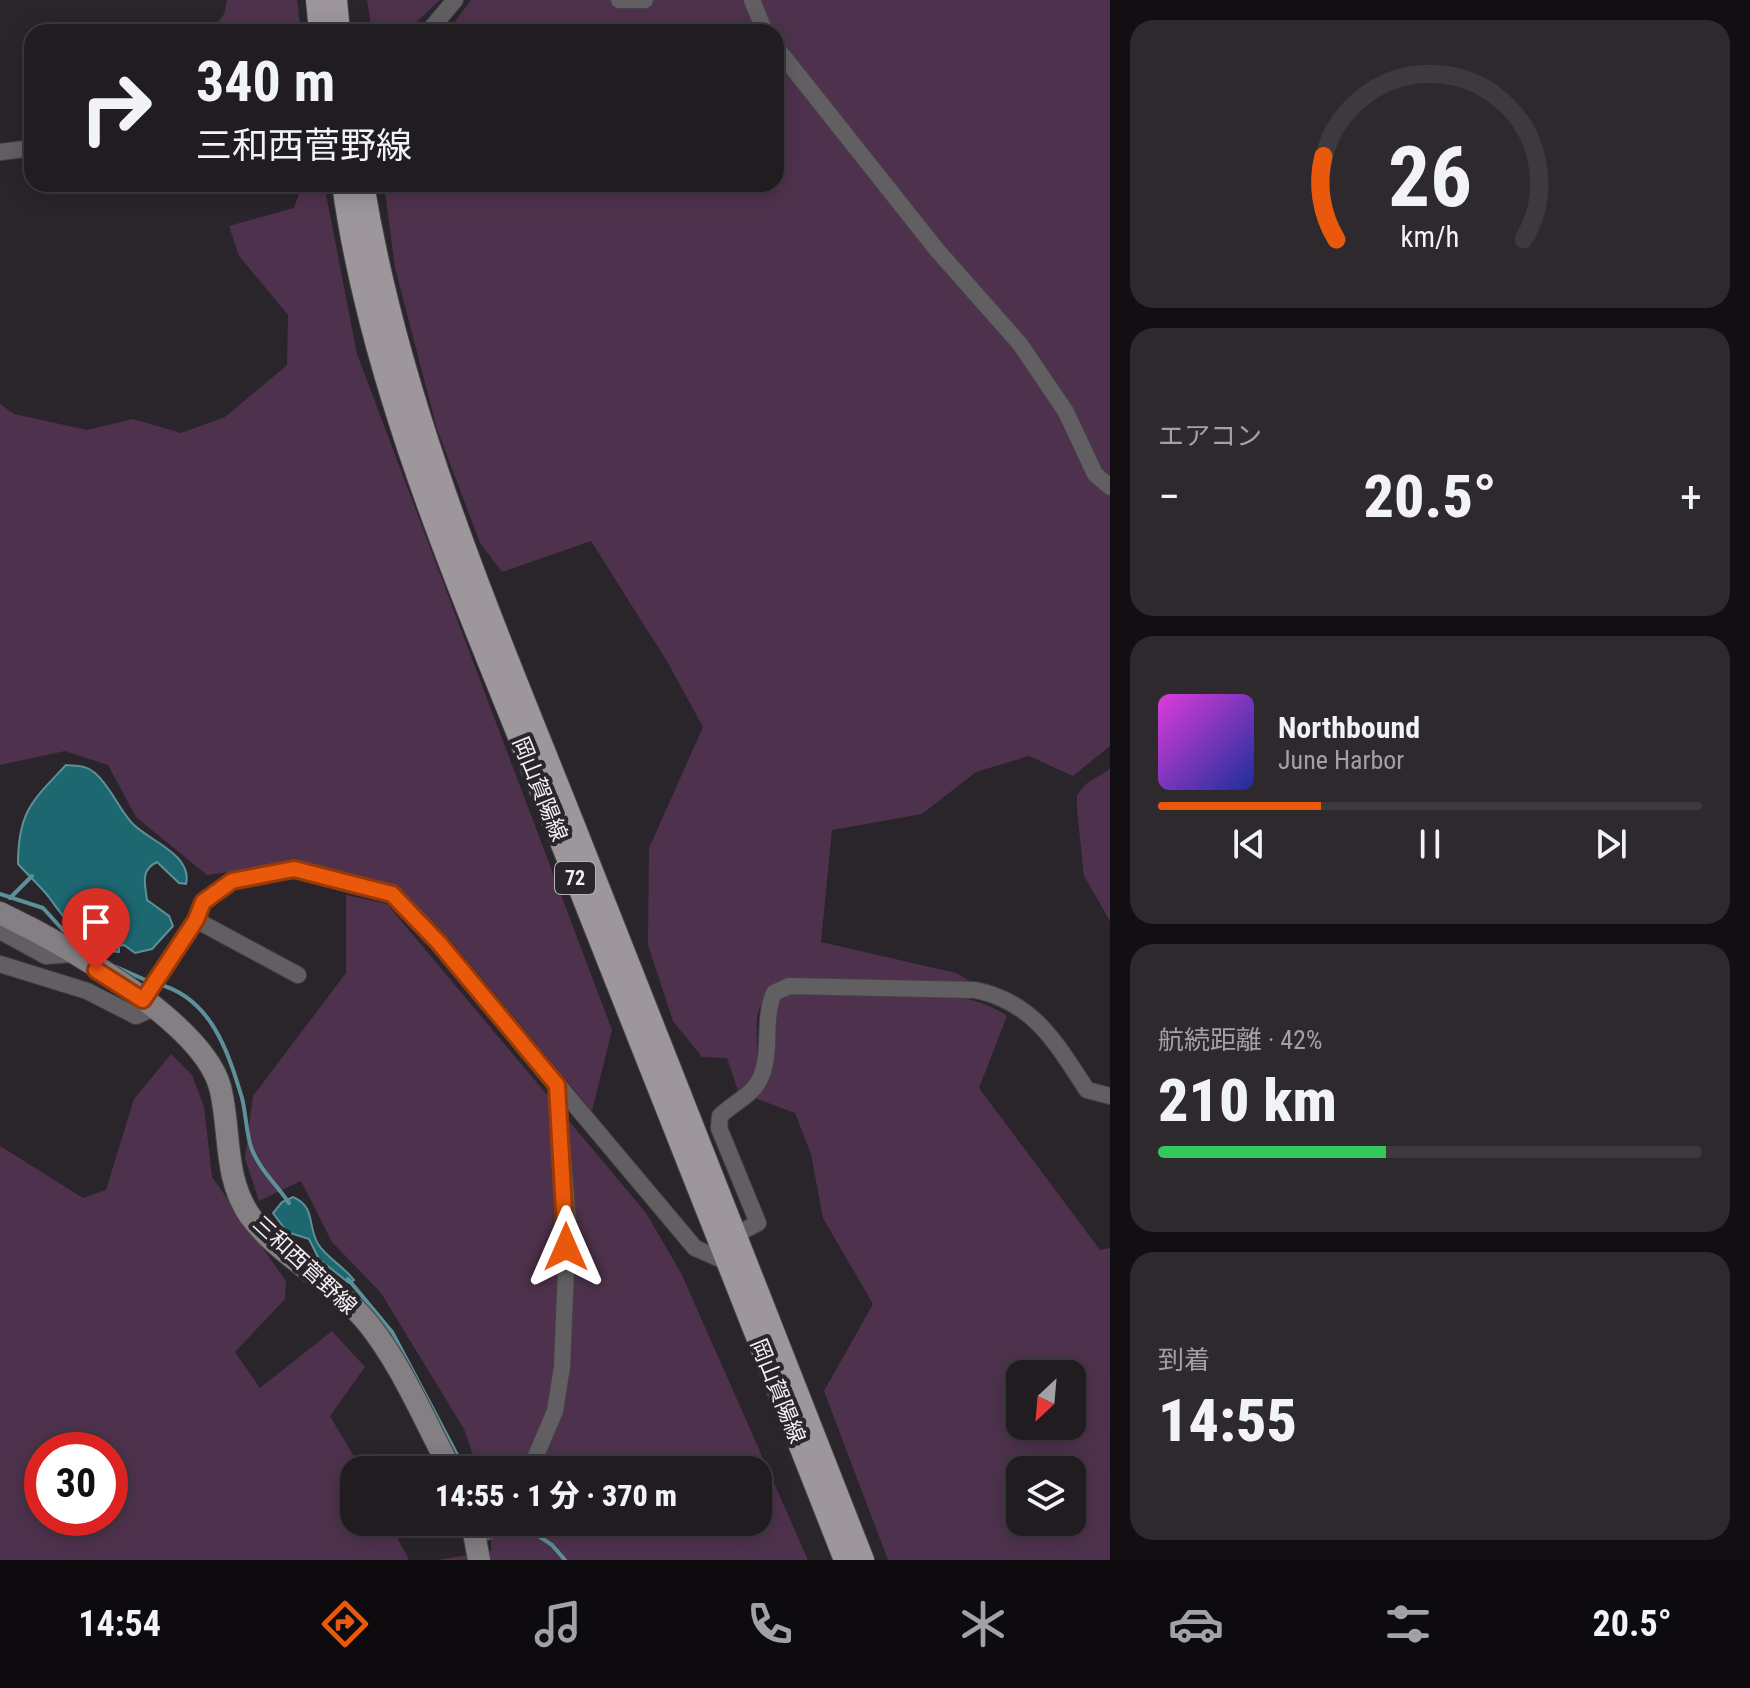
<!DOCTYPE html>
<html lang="ja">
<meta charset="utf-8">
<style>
:root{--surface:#201c20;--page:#2d292d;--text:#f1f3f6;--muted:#a2a1a5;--line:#3d3a3e;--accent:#ea580c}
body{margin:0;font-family:"Roboto Condensed","Noto Sans JP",sans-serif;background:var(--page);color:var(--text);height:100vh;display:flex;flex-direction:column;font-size:30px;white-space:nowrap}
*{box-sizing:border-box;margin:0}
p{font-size:26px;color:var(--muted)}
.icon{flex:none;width:44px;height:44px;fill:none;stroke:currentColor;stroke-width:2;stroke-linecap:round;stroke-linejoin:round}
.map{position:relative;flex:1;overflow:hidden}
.sheet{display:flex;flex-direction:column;gap:20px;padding:20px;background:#120f12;width:640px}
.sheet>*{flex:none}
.guide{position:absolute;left:24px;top:24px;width:760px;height:168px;border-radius:24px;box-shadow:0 4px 20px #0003,0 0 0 2px var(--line);background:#201c20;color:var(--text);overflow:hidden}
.needle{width:52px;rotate:206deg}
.buttons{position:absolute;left:1006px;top:1360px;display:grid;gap:16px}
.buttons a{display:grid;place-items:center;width:80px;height:80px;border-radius:16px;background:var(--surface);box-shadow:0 4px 20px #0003,0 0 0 2px var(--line);font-size:40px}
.speed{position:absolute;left:24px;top:1432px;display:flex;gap:16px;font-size:40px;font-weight:700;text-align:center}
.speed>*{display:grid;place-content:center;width:104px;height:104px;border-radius:50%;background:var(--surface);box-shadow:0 4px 20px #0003,0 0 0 2px var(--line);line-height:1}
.speed .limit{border:12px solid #d22;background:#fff;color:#111}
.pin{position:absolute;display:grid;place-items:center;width:68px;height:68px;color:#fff;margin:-82px -34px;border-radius:50% 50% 50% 0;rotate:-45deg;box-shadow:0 0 8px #0007}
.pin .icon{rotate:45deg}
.me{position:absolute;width:88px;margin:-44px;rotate:0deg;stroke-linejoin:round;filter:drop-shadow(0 0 6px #0008)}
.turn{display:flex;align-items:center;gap:28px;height:168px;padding:0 40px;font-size:36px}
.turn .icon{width:104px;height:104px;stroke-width:2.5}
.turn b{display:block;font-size:56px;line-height:68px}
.big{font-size:60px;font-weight:800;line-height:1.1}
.sheet .card{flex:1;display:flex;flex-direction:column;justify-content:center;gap:12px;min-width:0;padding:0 28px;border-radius:24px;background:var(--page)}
.sheet .dial{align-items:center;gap:0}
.dial svg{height:208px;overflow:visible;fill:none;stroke:var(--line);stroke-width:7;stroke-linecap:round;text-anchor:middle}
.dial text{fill:var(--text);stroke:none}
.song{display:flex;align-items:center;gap:24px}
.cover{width:96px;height:96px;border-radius:12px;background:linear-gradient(135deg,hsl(300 70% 55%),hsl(230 70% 35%))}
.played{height:8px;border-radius:4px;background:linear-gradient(90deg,var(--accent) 30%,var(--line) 30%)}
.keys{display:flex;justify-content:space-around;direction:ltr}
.heat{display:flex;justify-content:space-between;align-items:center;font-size:44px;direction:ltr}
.charge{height:12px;border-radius:6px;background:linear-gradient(90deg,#34c759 42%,var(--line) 0)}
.trip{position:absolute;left:340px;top:1456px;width:432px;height:80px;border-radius:24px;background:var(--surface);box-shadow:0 4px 20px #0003,0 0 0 2px var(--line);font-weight:800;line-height:80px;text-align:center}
.dock{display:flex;height:128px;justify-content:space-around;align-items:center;background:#0d0b0d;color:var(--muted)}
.dock .icon{width:56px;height:56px}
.dock .current{color:var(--accent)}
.dock b{font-size:36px;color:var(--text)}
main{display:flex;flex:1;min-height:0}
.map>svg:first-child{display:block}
.green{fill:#4e324d;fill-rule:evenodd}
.water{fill:#1d6771;stroke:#5d9098;stroke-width:2}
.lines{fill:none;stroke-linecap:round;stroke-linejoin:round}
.stream{stroke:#5d9098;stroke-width:4}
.minor-casing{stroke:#464146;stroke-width:18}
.secondary-casing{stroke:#464146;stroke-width:24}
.primary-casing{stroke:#464146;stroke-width:24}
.minor{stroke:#625f62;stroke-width:16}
.secondary{stroke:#837f83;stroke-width:22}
.primary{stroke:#9d979c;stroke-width:22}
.route-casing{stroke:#983908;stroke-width:20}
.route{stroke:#ea580c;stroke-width:14}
.labels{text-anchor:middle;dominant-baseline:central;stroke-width:8;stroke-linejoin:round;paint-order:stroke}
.shield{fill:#2a252a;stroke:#b7b2b7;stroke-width:2}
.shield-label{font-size:20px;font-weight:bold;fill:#f3eff3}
.street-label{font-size:22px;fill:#f3eff3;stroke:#2a252a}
</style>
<main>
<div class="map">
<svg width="1110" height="1560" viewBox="0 0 1110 1560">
<rect width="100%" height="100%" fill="#2a252a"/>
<path class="green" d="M227,0H297L301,32H211L224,14Z
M367,0H440L406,32H391L371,25Z
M471,0H1110V746L1073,776L1029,756L976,772L922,814L832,830L821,942L956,973L977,985L769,989C765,998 758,1008 757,1018C755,1049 765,1072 739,1094L727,1058L702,1057L673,1021L648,945L649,848L703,727L668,663L591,541L502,572L480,543L437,429L395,268L384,184H776V32H447Z
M287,184H324L357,354L612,1030L592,1111L451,941L397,886L293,863L207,875L136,817L108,765L65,751L0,765V404L14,414L87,430L133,419L181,433L225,417L287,365L288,315L239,256L229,226L294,208L299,194Z
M1110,769V921L1084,876L1077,809V795L1086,784Z
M346,895L387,904L646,1213L681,1273L808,1560H438L491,1551V1522H758V1470H478L464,1429L381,1293L332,1242L301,1181L259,1201L245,1158L253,1096L346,973Z
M794,991C852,992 960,982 1007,1016L979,1088L1100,1250L1110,1248V1560H888L824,1391L873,1304L823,1218L811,1154L795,1113L755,1098C760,1089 769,1079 772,1070C781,1036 755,1014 794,991ZM1020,1374H1072V1426H1020ZM1020,1470H1072V1522H1020Z
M171,1054L192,1075L204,1107L212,1177L286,1281L285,1299L235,1352L260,1388L332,1331L365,1367L330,1416L362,1470H354V1522H389L409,1560H0V1146L83,1198L106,1190L134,1099ZM42,1450H110V1518H42Z"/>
<path class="water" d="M66,765C78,766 86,765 95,773C111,787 118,808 132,823C147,840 193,854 186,884L179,883L157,862C140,870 145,884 147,900L169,916L173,926L152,949L135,953L124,945L119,946V952C84,950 66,920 48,896C39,885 28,875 18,864C18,812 32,801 66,765Z
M293,1197C316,1207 307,1225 318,1244C326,1257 344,1267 354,1280L349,1283L319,1259L309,1239L287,1232L273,1213L282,1202Z"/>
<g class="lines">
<path class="stream" d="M0,894L43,908L64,931L94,952
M10,898L32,876
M114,966L150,982
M158,984C211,998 228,1051 242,1098C246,1114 246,1131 251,1147C259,1169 276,1184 289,1203
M348,1279L392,1332L465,1470
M518,1522L552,1545L565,1560"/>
<defs>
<path id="minor" d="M619,0H645
M752,0L765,32
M428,32L455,0
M776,47L937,250L1020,344L1066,412L1095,474L1110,487
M0,152L32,148
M196,920L298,975
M0,931L46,956L73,954
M0,964L87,991L136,1016L154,1008
M143,1000L196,920L203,902L232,881L294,869L392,894L439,943L695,1248L727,1262
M735,1235L758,1223L719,1128L720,1116C731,1105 746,1098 755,1087C775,1061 761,1022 774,993L789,986L975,990C1034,1002 1056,1043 1087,1090L1110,1096
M530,1470L555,1411L562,1367L568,1221L557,1085
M476,1536L503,1526L505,1522"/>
<path id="secondary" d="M0,913C61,942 202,1021 220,1087C231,1130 223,1177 250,1216C281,1258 333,1281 367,1322C402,1365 425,1422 451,1470
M472,1522L479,1560"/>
<path id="primary" d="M317,0L320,32
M336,0L339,32
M343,184C372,394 466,603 544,799C645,1053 745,1306 845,1560
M363,184C400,410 493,621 577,833C673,1075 768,1318 863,1560"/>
</defs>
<use href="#minor" class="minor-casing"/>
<use href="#secondary" class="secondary-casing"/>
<use href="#primary" class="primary-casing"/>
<use href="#minor" class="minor"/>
<use href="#secondary" class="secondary"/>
<use href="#primary" class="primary"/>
</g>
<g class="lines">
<defs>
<path id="route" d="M96,970L143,1000L196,920L203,902L232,881L294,869L392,894L439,943L557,1085L566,1247"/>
</defs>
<use href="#route" class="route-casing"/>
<use href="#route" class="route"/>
</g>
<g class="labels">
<rect class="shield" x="555" y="862" width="40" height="32" rx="6"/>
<g class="shield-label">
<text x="575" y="878">72</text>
</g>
<g class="street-label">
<text transform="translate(540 789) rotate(68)">岡山賀陽線</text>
<text transform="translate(305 1265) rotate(43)">三和西菅野線</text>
<text transform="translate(778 1391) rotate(68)">岡山賀陽線</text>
</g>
</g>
</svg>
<div class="buttons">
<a><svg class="needle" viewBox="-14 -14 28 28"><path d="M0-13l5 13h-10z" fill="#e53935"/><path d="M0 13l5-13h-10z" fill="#a2a1a5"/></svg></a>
<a><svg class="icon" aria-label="layers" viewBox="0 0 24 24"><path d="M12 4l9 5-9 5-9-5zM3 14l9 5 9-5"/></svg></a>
</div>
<div class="speed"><div class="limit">30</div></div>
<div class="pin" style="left:96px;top:970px;background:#d93025"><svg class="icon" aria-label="arrive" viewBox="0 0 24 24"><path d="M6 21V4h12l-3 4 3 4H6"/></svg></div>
<svg class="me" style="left:566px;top:1247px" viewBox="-20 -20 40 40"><path d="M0-17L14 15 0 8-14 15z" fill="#ea580c" stroke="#fff" stroke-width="4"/></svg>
<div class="trip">14:55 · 1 分 · 370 m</div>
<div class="guide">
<div class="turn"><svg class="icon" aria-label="right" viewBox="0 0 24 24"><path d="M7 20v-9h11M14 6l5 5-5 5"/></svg><div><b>340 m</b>三和西菅野線</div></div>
</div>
</div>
<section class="sheet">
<div class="card dial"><svg viewBox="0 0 100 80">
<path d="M14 69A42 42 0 1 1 86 69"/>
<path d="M14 69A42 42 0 0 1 9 37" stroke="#ea580c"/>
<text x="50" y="56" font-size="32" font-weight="700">26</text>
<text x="50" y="72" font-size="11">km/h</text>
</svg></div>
<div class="card"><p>エアコン</p>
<div class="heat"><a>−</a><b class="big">20.5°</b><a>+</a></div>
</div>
<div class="card">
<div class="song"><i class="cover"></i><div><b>Northbound</b><p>June Harbor</p></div></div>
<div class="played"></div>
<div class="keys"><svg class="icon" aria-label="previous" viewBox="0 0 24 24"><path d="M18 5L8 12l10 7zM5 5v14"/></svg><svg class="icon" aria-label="pause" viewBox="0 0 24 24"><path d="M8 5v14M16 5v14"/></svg><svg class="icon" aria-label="next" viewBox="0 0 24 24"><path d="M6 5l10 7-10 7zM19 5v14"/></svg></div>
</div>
<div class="card"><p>航続距離 · 42%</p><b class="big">210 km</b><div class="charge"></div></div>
<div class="card"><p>到着</p><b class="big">14:55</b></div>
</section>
</main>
<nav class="dock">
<b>14:54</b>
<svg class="icon current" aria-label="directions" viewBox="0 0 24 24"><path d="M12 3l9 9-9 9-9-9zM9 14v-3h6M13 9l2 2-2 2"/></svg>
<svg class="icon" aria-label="music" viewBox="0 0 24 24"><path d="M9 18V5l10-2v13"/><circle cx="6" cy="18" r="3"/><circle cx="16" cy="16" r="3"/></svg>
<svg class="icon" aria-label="phone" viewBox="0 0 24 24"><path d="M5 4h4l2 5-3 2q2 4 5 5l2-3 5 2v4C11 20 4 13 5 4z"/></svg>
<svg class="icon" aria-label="climate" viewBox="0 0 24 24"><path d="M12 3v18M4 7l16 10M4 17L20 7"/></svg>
<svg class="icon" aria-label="car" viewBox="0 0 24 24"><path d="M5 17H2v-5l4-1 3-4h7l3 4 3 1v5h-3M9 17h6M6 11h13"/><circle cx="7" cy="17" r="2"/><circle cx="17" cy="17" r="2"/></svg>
<svg class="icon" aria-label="filters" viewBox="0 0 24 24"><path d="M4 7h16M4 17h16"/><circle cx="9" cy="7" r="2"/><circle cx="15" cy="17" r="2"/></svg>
<b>20.5°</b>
</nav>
